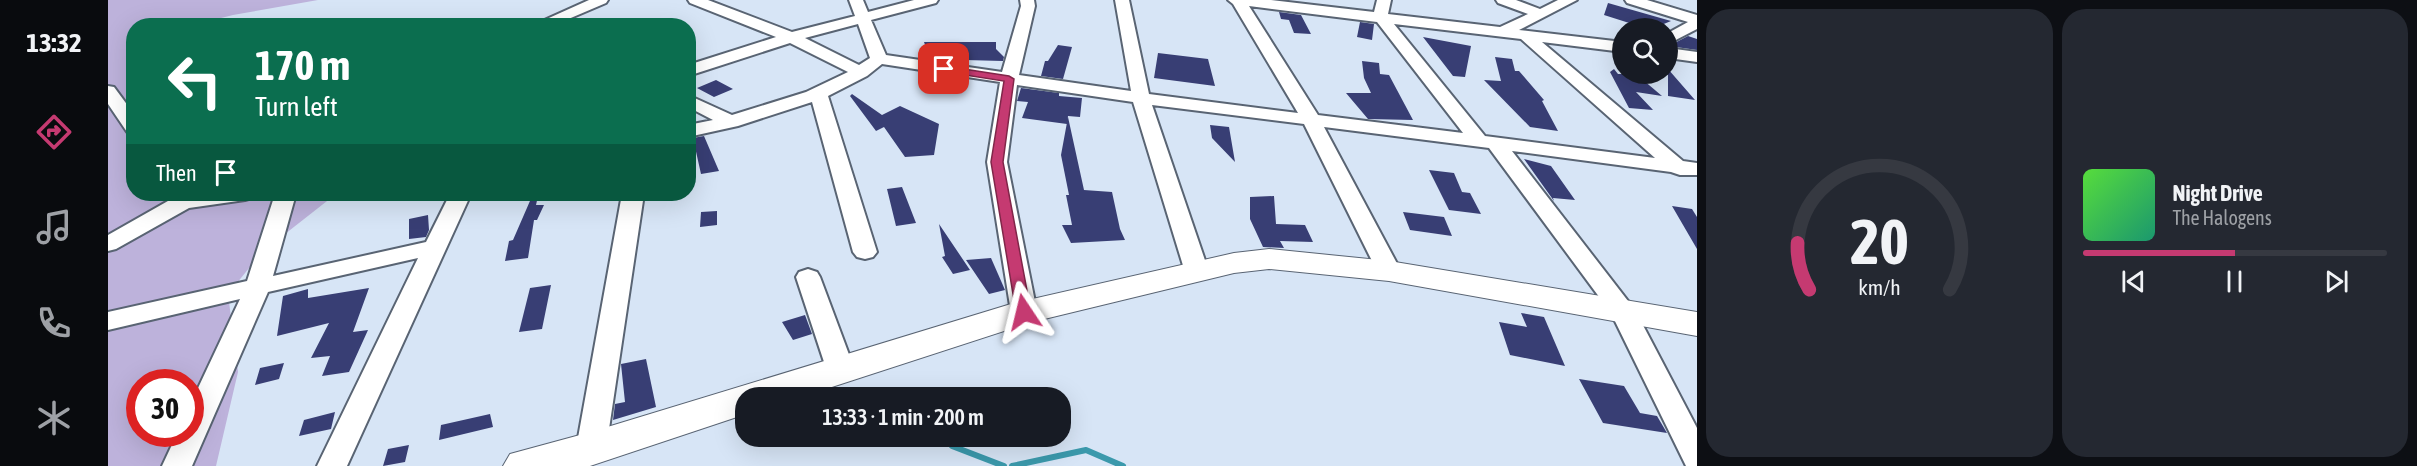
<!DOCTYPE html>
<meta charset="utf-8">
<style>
:root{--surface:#171b24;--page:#242831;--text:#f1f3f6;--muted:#9ea1a6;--line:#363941;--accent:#c53a71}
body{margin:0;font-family:"Asap Condensed",sans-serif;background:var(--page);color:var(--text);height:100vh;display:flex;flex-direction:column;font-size:22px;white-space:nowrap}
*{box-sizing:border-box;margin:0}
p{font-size:20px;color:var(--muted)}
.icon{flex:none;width:33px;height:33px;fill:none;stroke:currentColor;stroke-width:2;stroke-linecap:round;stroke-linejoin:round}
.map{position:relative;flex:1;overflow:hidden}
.panel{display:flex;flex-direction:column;gap:9px;padding:9px;background:#0d0f14;width:720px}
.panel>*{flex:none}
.top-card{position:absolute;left:18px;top:18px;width:570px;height:183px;border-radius:24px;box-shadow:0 6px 24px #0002;background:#0b6e4f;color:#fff;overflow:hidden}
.fabs{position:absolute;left:1504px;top:18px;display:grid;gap:12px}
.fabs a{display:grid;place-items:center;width:66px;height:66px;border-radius:50%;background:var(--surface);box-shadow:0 6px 24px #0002;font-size:30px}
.speed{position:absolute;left:18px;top:369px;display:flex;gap:12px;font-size:30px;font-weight:700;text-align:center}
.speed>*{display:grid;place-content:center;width:78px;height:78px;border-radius:50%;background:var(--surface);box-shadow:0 6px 24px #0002;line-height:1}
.speed .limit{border:9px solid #d22;background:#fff;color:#111}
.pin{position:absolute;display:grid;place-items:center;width:51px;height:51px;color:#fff;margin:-26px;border-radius:12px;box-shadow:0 3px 9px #0006}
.me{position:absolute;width:66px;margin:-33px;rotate:350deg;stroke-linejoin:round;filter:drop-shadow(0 0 4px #0008)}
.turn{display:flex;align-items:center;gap:21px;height:126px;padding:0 30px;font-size:27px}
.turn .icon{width:78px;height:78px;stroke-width:2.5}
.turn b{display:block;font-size:42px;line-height:51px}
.then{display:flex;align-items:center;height:57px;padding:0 30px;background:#0003;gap:12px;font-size:22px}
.panel .widget{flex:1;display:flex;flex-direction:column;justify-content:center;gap:9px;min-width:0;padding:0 21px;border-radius:24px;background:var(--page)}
.panel .dial{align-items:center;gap:0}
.dial svg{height:156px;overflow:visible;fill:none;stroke:var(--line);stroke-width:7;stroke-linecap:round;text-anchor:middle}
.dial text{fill:var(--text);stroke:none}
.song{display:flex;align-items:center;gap:18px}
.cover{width:72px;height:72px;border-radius:9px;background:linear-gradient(135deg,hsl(110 70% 55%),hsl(160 70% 35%))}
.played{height:6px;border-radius:3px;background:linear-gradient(90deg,var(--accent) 50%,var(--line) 50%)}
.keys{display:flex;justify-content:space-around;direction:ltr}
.panel .tiles{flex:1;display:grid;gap:9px;grid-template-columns:repeat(2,1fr)}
.trip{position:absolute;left:627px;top:387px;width:336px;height:60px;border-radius:24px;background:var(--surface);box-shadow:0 6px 24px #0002;font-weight:600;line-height:60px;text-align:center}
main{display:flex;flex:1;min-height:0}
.dock{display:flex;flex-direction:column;width:108px;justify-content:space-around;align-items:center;background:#090b0e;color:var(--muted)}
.dock .icon{width:42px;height:42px}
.dock .active{color:var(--accent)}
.dock b{font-size:27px;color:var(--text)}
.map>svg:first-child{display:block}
.green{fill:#bdb2db;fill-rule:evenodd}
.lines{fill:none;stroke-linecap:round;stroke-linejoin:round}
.stream{stroke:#3b99ac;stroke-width:6}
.building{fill:#383e74}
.street-casing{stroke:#596473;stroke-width:4}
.secondary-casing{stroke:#596473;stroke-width:2}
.street{fill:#fff;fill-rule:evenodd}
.secondary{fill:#fff;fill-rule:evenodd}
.route{fill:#c53a71;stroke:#802649;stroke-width:1.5}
</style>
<main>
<nav class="dock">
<b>13:32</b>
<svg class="icon active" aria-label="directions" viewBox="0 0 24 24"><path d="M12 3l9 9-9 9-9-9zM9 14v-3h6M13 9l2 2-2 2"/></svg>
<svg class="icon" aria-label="music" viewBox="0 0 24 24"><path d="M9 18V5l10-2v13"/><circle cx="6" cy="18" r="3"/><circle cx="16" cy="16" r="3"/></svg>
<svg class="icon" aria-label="phone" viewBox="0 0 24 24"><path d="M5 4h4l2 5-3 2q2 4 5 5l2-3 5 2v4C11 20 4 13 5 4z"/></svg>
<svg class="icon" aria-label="climate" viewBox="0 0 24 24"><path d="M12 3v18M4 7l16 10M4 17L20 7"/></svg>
</nav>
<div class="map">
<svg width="1589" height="466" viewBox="0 0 1589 466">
<rect width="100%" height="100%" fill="#d7e5f6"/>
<path class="green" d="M0,0H210L125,15L85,25L26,26V194H228L154,252L120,294L130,372L108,466H0ZM32,382H82V434H32Z
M339,19L417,20L415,26L284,25Z"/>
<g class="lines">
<path class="stream" d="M844,446L896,466
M904,466L978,450L1015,466"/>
</g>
<path class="building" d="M1500,3L1563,21L1546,28H1537L1496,15Z
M1171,12L1193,15L1203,34L1186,33L1181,20L1173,19Z
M1252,22L1266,24L1264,40L1249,37Z
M1580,36L1589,39V50L1561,46Z
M1315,37L1363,46L1357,77L1345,76Z
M816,42H888V49L896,57L895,61L857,60L856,56L822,58Z
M950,45L964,47L955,79L933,76L937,61H940Z
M1050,53L1100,59L1107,86L1046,78Z
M1387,57L1404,59L1407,71H1411L1436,100L1434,101L1450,131L1422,127L1376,80L1393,81Z
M1254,61L1271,63L1272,74L1281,75L1305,120L1260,119L1238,93H1263L1256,78Z
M1506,69L1510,74H1528L1554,96L1528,92L1545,110L1521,108L1502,72Z
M1560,69L1587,100L1560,96Z
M608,80L625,89L606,97L589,88Z
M913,88L951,93V96L974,98L972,117L960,116L959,124L914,118L920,102L909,101Z
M744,94L774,115L792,106L831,124L826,155L797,157L776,127L768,131L742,96Z
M960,117L976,190L1004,192L1012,229L1017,240L963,243L954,225H964L958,195H961L953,155Z
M1102,125L1121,127L1127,162L1104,138Z
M596,136L611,171L593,174L585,138Z
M1416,159L1443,166L1467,200L1445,198L1446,201Z
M1321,170L1346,173L1354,192L1362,193L1373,214L1341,210Z
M794,187L808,223L788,226L779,189Z
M425,194L430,196L428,205H436L429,220H426L420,258L397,261L401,241L405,240Z
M1166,196L1168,224L1197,225L1205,242L1172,241L1176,248L1155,247L1142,219V197Z
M1564,206L1584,209L1589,217V249Z
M609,211V225L592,227L593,212Z
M1295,212L1336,217L1344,236L1302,230Z
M320,215L321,230L318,237L301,239V219Z
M831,224L862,270L845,274L834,257L837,256Z
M883,258L897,290L881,294L858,260Z
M443,285L434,329L411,332L422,288Z
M261,288L245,332L260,330L241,372L214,376L222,356L203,358L221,323L169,336L175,296L200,289V298Z
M1413,313L1436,317L1457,366L1402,355L1391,322L1419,327Z
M697,315L704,334L685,340L674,322Z
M538,359L548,407L505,420L507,404L517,402L513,364Z
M176,363L171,379L147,385L152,368Z
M1471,379L1516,386L1532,413L1549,416L1559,433L1495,423Z
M227,412L223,429L191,436L196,420Z
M382,414L385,427L331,440L333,425Z
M301,445L297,462L275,466L280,449Z"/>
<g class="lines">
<defs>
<path id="street" d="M481,0H500L498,3L444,26H423Z
M580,0H600L684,32L747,16L741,0H755L760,12L806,0H830L828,3L763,20L778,55L894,72L913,6L912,0H926L927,6L911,75L1023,91L1007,0H1021L1041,94L1190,113L1125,4L1120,0H1163L1266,12L1269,0H1283L1280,14L1392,27L1420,14L1390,3L1388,0H1408L1432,9L1450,0H1469L1411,30L1515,42V52L1434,42L1575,161L1589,163V175H1572L1563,172L1404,151L1527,310L1589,428V466H1578L1503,313L1381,148L1216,127L1293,271L1289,276L1281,278L1273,276L1269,271L1196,124L1044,105L1101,272L1097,277L1089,279L1081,277L1077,272L1025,102L909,85L899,162L929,312L925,318L916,320L907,318L903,312L879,162L892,82L774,64L759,76L720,96L769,252L765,257L757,259L749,257L745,252L704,102L630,126L580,137V125L605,120L580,107V95L624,115L698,92L740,72L682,43L580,76V65L668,37L582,3ZM1141,6L1269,22L1355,133L1210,115ZM750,24L762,58L751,65L697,38ZM1286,24L1413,39L1547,158L1377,136Z
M1517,0H1539L1589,15V29L1560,44V33L1580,22L1519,3Z
M1560,48L1589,52V62L1560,58Z
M0,86L6,87L26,114V134L19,132L0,104Z
M91,194H148L144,198L137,200L81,208L8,249L0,251V235L67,197Z
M167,194H188L165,276L318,242L342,194H363L239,466H209L310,258L160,292L84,466H54L69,434H82V405L132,299L0,330V312L139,281Z
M514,194H536L498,449L494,457L483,461L472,457L468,449Z
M700,269L709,272L712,277L746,368L742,375L732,378L722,375L718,368L688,277L691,272Z"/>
<path id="secondary" d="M1161,249L1281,261L1589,312V336L1281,281L1161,269L1126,273L924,322L690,398H638V414L482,466H395L402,454L483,432L903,304L1126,253Z"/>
</defs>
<use href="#street" class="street-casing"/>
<use href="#secondary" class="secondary-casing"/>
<use href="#street" class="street"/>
<use href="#secondary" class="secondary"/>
</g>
<path class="route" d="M836,66L901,76L906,79L895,162L923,312L921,316L916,318L908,312L883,162L896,81L832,71L831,69Z"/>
</svg>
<div class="fabs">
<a><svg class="icon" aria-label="search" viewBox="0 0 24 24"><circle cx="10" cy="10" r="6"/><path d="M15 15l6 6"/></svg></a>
</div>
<div class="speed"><div class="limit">30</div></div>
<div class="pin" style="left:836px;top:69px;background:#d93025"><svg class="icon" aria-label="arrive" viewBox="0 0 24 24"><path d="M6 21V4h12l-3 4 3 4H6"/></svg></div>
<svg class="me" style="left:916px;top:312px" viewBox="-20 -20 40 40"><path d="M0-17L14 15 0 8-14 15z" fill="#c53a71" stroke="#fff" stroke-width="4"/></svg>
<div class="trip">13:33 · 1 min · 200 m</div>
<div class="top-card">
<div class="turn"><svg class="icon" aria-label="left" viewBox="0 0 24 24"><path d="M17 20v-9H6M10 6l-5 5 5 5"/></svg><div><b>170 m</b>Turn left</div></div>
<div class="then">Then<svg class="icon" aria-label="arrive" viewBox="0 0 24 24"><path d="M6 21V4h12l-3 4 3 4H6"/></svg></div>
</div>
</div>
<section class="panel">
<div class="tiles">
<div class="widget dial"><svg viewBox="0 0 100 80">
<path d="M14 69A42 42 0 1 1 86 69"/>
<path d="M14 69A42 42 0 0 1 8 45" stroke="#c53a71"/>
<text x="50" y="56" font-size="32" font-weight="700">20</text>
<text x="50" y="72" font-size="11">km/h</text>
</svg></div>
<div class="widget">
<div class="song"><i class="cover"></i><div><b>Night Drive</b><p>The Halogens</p></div></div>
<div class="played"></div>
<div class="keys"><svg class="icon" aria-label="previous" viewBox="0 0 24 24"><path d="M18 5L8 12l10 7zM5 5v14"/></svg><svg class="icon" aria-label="pause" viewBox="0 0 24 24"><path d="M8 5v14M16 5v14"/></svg><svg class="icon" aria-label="next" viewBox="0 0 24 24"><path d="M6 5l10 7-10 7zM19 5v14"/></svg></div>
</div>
</div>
</section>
</main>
